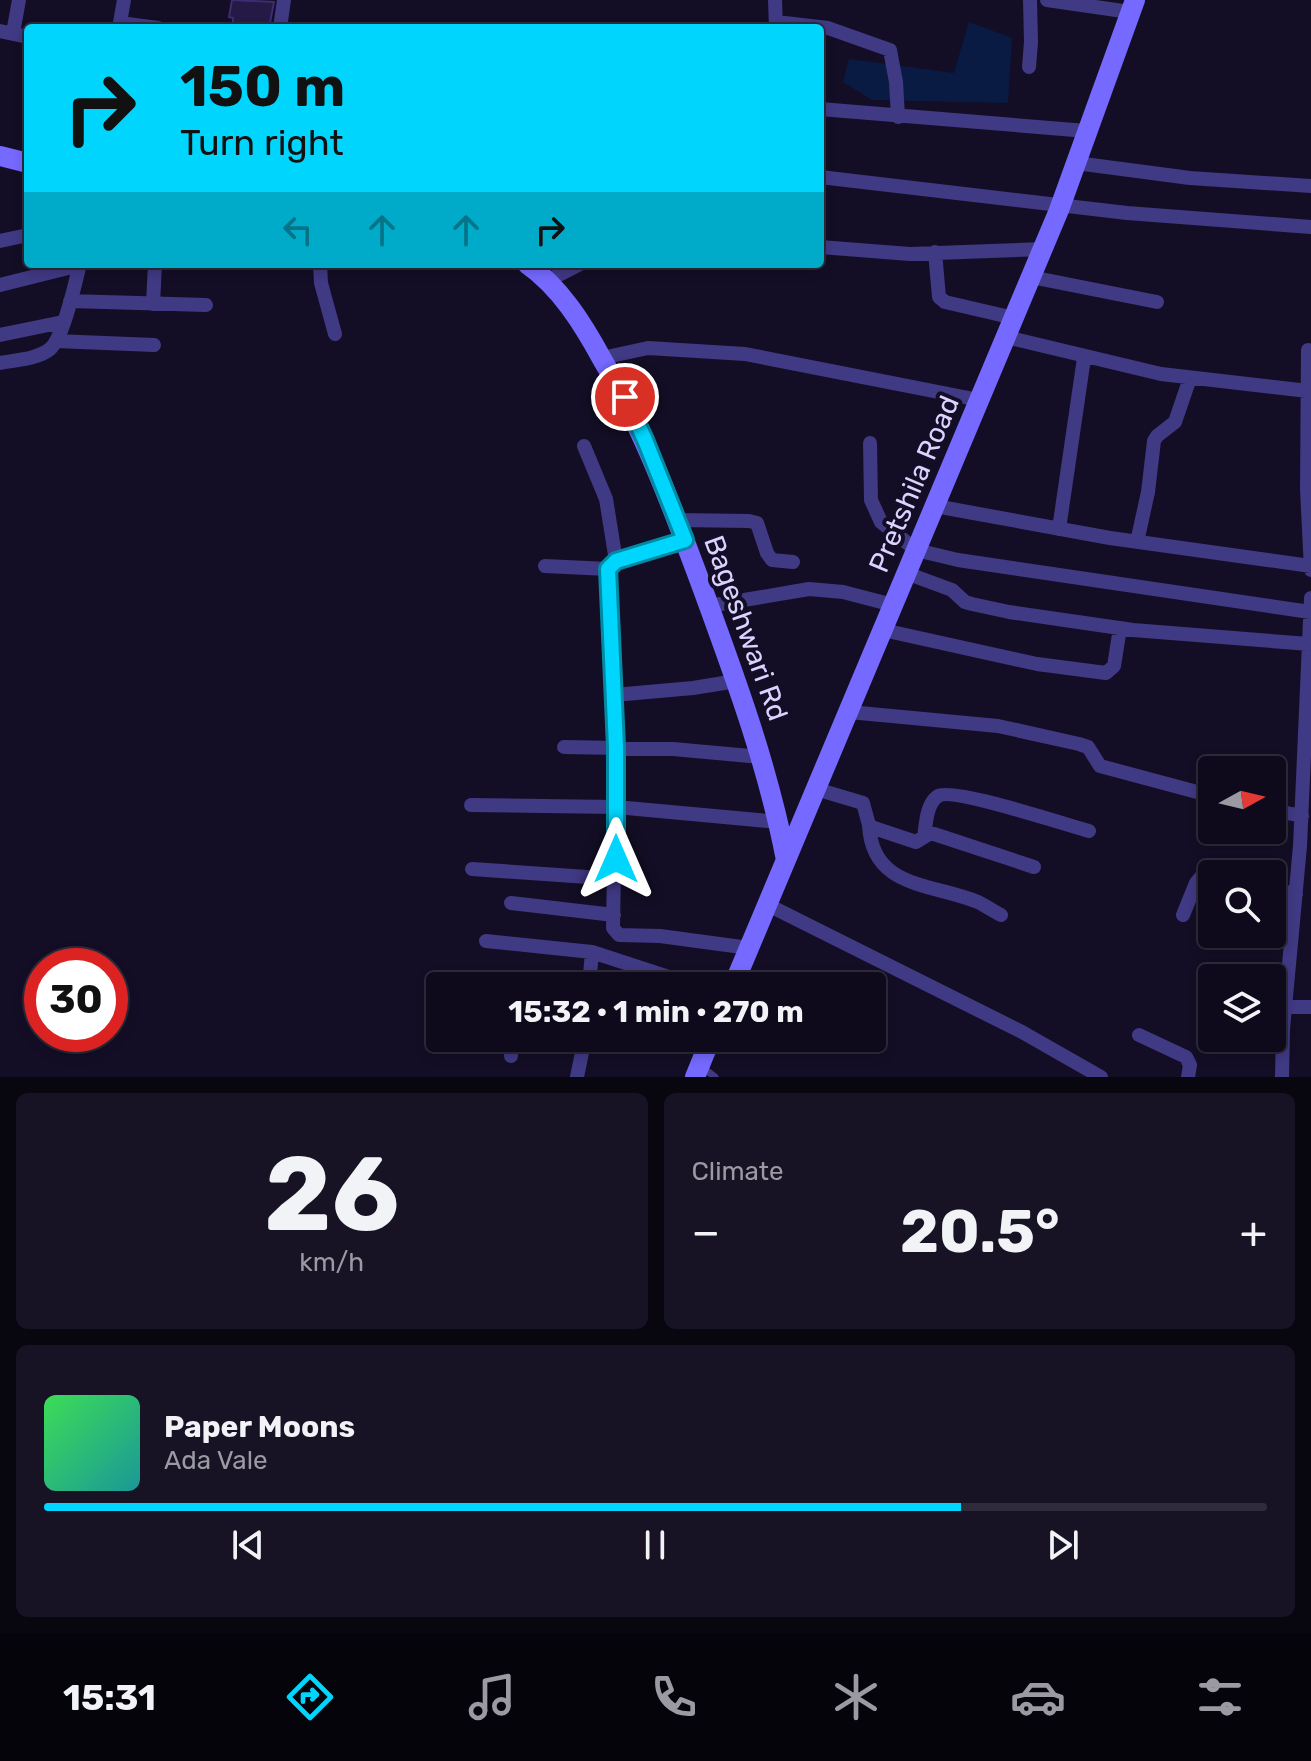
<!DOCTYPE html>
<meta charset="utf-8">
<style>
:root{--surface:#0e0a1c;--page:#171325;--text:#f1f3f6;--muted:#9b9aa3;--line:#2e2b3b;--accent:#00d6fd}
body{margin:0;font-family:Rubik,sans-serif;background:var(--page);color:var(--text);height:100vh;display:flex;flex-direction:column;font-size:30px;white-space:nowrap}
*{box-sizing:border-box;margin:0}
p{font-size:26px;color:var(--muted)}
.icon{flex:none;width:44px;height:44px;fill:none;stroke:currentColor;stroke-width:2;stroke-linecap:round;stroke-linejoin:round}
.map{position:relative;height:1077px;overflow:hidden}
.panel{display:flex;flex-direction:column;gap:16px;padding:16px;background:#08060f;flex:1}
.panel>*{flex:none}
.top-card{position:absolute;left:24px;top:24px;width:800px;height:244px;border-radius:8px;box-shadow:0 4px 12px #0003,0 0 0 2px var(--line);background:#00d6fd;color:#111;overflow:hidden}
.needle{width:52px;rotate:82deg}
.buttons{position:absolute;left:1198px;top:756px;display:grid;gap:16px}
.buttons a{display:grid;place-items:center;width:88px;height:88px;border-radius:8px;background:var(--surface);box-shadow:0 4px 12px #0003,0 0 0 2px var(--line);font-size:40px}
.speed{position:absolute;left:24px;top:948px;display:flex;gap:16px;font-size:40px;font-weight:700;text-align:center}
.speed>*{display:grid;place-content:center;width:104px;height:104px;border-radius:50%;background:var(--surface);box-shadow:0 4px 12px #0003,0 0 0 2px var(--line);line-height:1}
.speed .limit{border:12px solid #d22;background:#fff;color:#111}
.pin{position:absolute;display:grid;place-items:center;width:68px;height:68px;color:#fff;margin:-34px;border:4px solid #fff;border-radius:50%;box-shadow:0 2px 8px #0007}
.me{position:absolute;width:88px;margin:-44px;rotate:0deg;stroke-linejoin:round;filter:drop-shadow(0 0 6px #0008)}
.turn{display:flex;align-items:center;gap:28px;height:168px;padding:0 24px;font-size:36px}
.turn .icon{width:104px;height:104px;stroke-width:2.5}
.turn b{display:block;font-size:56px;line-height:68px}
.lanes{display:flex;align-items:center;height:76px;padding:0 24px;background:#0003;justify-content:center;gap:40px;direction:ltr}
.lanes .off{opacity:.35}
.big{font-size:60px;font-weight:700;line-height:1.1}
.panel .card{flex:1;display:flex;flex-direction:column;justify-content:center;gap:12px;min-width:0;padding:0 28px;border-radius:12px;background:var(--page)}
.panel .dial{align-items:center;gap:0}
.dial b{font-size:104px;line-height:1}
.song{display:flex;align-items:center;gap:24px}
.cover{width:96px;height:96px;border-radius:12px;background:linear-gradient(135deg,hsl(130 70% 55%),hsl(180 70% 35%))}
.played{height:8px;border-radius:4px;background:linear-gradient(90deg,var(--accent) 75%,var(--line) 75%)}
.keys{display:flex;justify-content:space-around;direction:ltr}
.heat{display:flex;justify-content:space-between;align-items:center;font-size:44px;direction:ltr}
.panel .tiles{flex:1;display:grid;gap:16px;grid-template-columns:1fr 1fr}
.card:last-child{grid-column:span 2}
.trip{position:absolute;left:426px;top:972px;width:460px;height:80px;border-radius:8px;background:var(--surface);box-shadow:0 4px 12px #0003,0 0 0 2px var(--line);font-weight:700;line-height:80px;text-align:center}
.tab-bar{display:flex;height:128px;justify-content:space-around;align-items:center;background:#06040b;color:var(--muted)}
.tab-bar .icon{width:56px;height:56px}
.tab-bar .selected{color:var(--accent)}
.tab-bar b{font-size:36px;color:var(--text)}
.map>svg:first-child{display:block}
.water{fill:#0a1b43}
.building{fill:#251a46;stroke:#3e2c72;stroke-width:2}
.lines{fill:none;stroke-linecap:round;stroke-linejoin:round}
.lane{stroke:#403984;stroke-width:7}
.street{stroke:#403984;stroke-width:14}
.secondary{stroke:#7569ff;stroke-width:20}
.route-casing{stroke:#008ba4;stroke-width:20}
.route{stroke:#00d6fd;stroke-width:14}
.labels{text-anchor:middle;dominant-baseline:central;stroke-width:8;stroke-linejoin:round;paint-order:stroke}
.street-label{font-size:28px;fill:#dad2ff;stroke:#130e25}
</style>
<div class="map">
<svg width="1311" height="1077" viewBox="0 0 1311 1077">
<rect width="100%" height="100%" fill="#130e25"/>
<path class="water" d="M969,22L1012,38L1008,103L872,100L843,82L849,59L954,73Z"/>
<path class="building" d="M232,0L274,2L269,28L233,23V18L229,17Z"/>
<g class="lines">
<path class="lane" d="M702,1067L715,1077"/>
<path class="street" d="M775,0L776,28
M1047,0L1130,12
M776,22L828,28L890,50L896,82L898,117
M120,23L158,28
M119,28L124,0
M280,28L284,0
M0,31L28,37
M13,33L19,0
M1029,67L1031,42L1030,0
M820,109L1087,131
M1076,163L1190,178L1311,186
M820,177L1127,213L1311,227
M0,241L28,235
M820,247L910,254L1043,249
M935,252L939,297L945,302L1014,318
M320,264L321,283L335,334
M1031,277L1157,302
M547,281L580,264
M0,285L80,265
M70,301L206,305
M153,304L155,264
M0,335L63,322
M1006,337L1161,374L1308,391
M56,341L154,345
M1308,350L1307,489L1311,570
M602,358L648,348L745,354L979,400
M0,363C15,360 38,359 50,349C64,337 75,283 80,264
M870,443L871,500L881,522L916,550L958,560L1310,612
M584,446L606,499L616,561
M935,506L1110,538L1311,566
M677,520L749,521L757,523L767,553L772,560L793,562
M1059,529L1084,358
M685,540L616,561L608,569L616,747L613,928L619,935L660,936L749,948
M1137,542L1148,492L1154,441L1157,436L1175,422L1190,378
M545,566L608,569
M906,573L952,590L965,602L972,604L1009,612L1133,630L1309,644
M709,606L809,589L843,592L893,605
M883,630L1037,664L1106,673L1114,666L1120,628
M614,695L693,688L736,681
M849,712L998,726L1079,744L1088,747L1100,766L1212,796
M564,747L673,749L761,757
M816,789L863,803L869,825L874,828L916,842L929,834H934L1034,867
M471,805L616,807L779,822
M1272,810L1302,816
M869,825C872,889 932,883 978,902C986,906 993,911 1001,915
M924,837C926,825 926,804 938,796C952,787 1067,825 1089,831
M472,869L616,879
M1272,890L1296,894
M511,903L614,915
M768,905L1022,1032L1101,1077
M1183,915L1196,883L1201,877L1212,878
M486,941L592,952L696,986
M514,986L520,978L552,979L584,986
M589,986L592,952
M1285,1007H1311
M1139,1035L1186,1057L1190,1065L1188,1077
M511,1056V1038
M577,1077L585,1038
M1282,1077L1283,1029L1300,846L1311,598"/>
<path class="secondary" d="M0,156L28,163
M527,264C560,287 583,324 602,359C644,431 673,509 702,587C735,677 768,766 786,860
M733,986L1059,210L1135,0
M695,1077L711,1038"/>
</g>
<g class="lines">
<defs>
<path id="route" d="M616,859V747L608,569L616,561L685,540L645,440L625,397"/>
</defs>
<use href="#route" class="route-casing"/>
<use href="#route" class="route"/>
</g>
<g class="labels">
<g class="street-label">
<text transform="translate(914 484) rotate(-67)">Pretshila Road</text>
<text transform="translate(746 628) rotate(70)">Bageshwari Rd</text>
</g>
</g>
</svg>
<div class="buttons">
<a><svg class="needle" viewBox="-14 -14 28 28"><path d="M0-13l5 13h-10z" fill="#e53935"/><path d="M0 13l5-13h-10z" fill="#9b9aa3"/></svg></a>
<a><svg class="icon" aria-label="search" viewBox="0 0 24 24"><circle cx="10" cy="10" r="6"/><path d="M15 15l6 6"/></svg></a>
<a><svg class="icon" aria-label="layers" viewBox="0 0 24 24"><path d="M12 4l9 5-9 5-9-5zM3 14l9 5 9-5"/></svg></a>
</div>
<div class="speed"><div class="limit">30</div></div>
<div class="pin" style="left:625px;top:397px;background:#d93025"><svg class="icon" aria-label="arrive" viewBox="0 0 24 24"><path d="M6 21V4h12l-3 4 3 4H6"/></svg></div>
<svg class="me" style="left:616px;top:859px" viewBox="-20 -20 40 40"><path d="M0-17L14 15 0 8-14 15z" fill="#00d6fd" stroke="#fff" stroke-width="4"/></svg>
<div class="trip">15:32 · 1 min · 270 m</div>
<div class="top-card">
<div class="turn"><svg class="icon" aria-label="right" viewBox="0 0 24 24"><path d="M7 20v-9h11M14 6l5 5-5 5"/></svg><div><b>150 m</b>Turn right</div></div>
<div class="lanes"><svg class="icon off" aria-label="left" viewBox="0 0 24 24"><path d="M17 20v-9H6M10 6l-5 5 5 5"/></svg><svg class="icon off" aria-label="ahead" viewBox="0 0 24 24"><path d="M12 20V5M6 11l6-6 6 6"/></svg><svg class="icon off" aria-label="ahead" viewBox="0 0 24 24"><path d="M12 20V5M6 11l6-6 6 6"/></svg><svg class="icon" aria-label="right" viewBox="0 0 24 24"><path d="M7 20v-9h11M14 6l5 5-5 5"/></svg></div>
</div>
</div>
<section class="panel">
<div class="tiles">
<div class="card dial"><b>26</b><p>km/h</p></div>
<div class="card"><p>Climate</p>
<div class="heat"><a>−</a><b class="big">20.5°</b><a>+</a></div>
</div>
<div class="card">
<div class="song"><i class="cover"></i><div><b>Paper Moons</b><p>Ada Vale</p></div></div>
<div class="played"></div>
<div class="keys"><svg class="icon" aria-label="previous" viewBox="0 0 24 24"><path d="M18 5L8 12l10 7zM5 5v14"/></svg><svg class="icon" aria-label="pause" viewBox="0 0 24 24"><path d="M8 5v14M16 5v14"/></svg><svg class="icon" aria-label="next" viewBox="0 0 24 24"><path d="M6 5l10 7-10 7zM19 5v14"/></svg></div>
</div>
</div>
</section>
<nav class="tab-bar">
<b>15:31</b>
<svg class="icon selected" aria-label="directions" viewBox="0 0 24 24"><path d="M12 3l9 9-9 9-9-9zM9 14v-3h6M13 9l2 2-2 2"/></svg>
<svg class="icon" aria-label="music" viewBox="0 0 24 24"><path d="M9 18V5l10-2v13"/><circle cx="6" cy="18" r="3"/><circle cx="16" cy="16" r="3"/></svg>
<svg class="icon" aria-label="phone" viewBox="0 0 24 24"><path d="M5 4h4l2 5-3 2q2 4 5 5l2-3 5 2v4C11 20 4 13 5 4z"/></svg>
<svg class="icon" aria-label="climate" viewBox="0 0 24 24"><path d="M12 3v18M4 7l16 10M4 17L20 7"/></svg>
<svg class="icon" aria-label="car" viewBox="0 0 24 24"><path d="M5 17H2v-5l4-1 3-4h7l3 4 3 1v5h-3M9 17h6M6 11h13"/><circle cx="7" cy="17" r="2"/><circle cx="17" cy="17" r="2"/></svg>
<svg class="icon" aria-label="filters" viewBox="0 0 24 24"><path d="M4 7h16M4 17h16"/><circle cx="9" cy="7" r="2"/><circle cx="15" cy="17" r="2"/></svg>
</nav>
